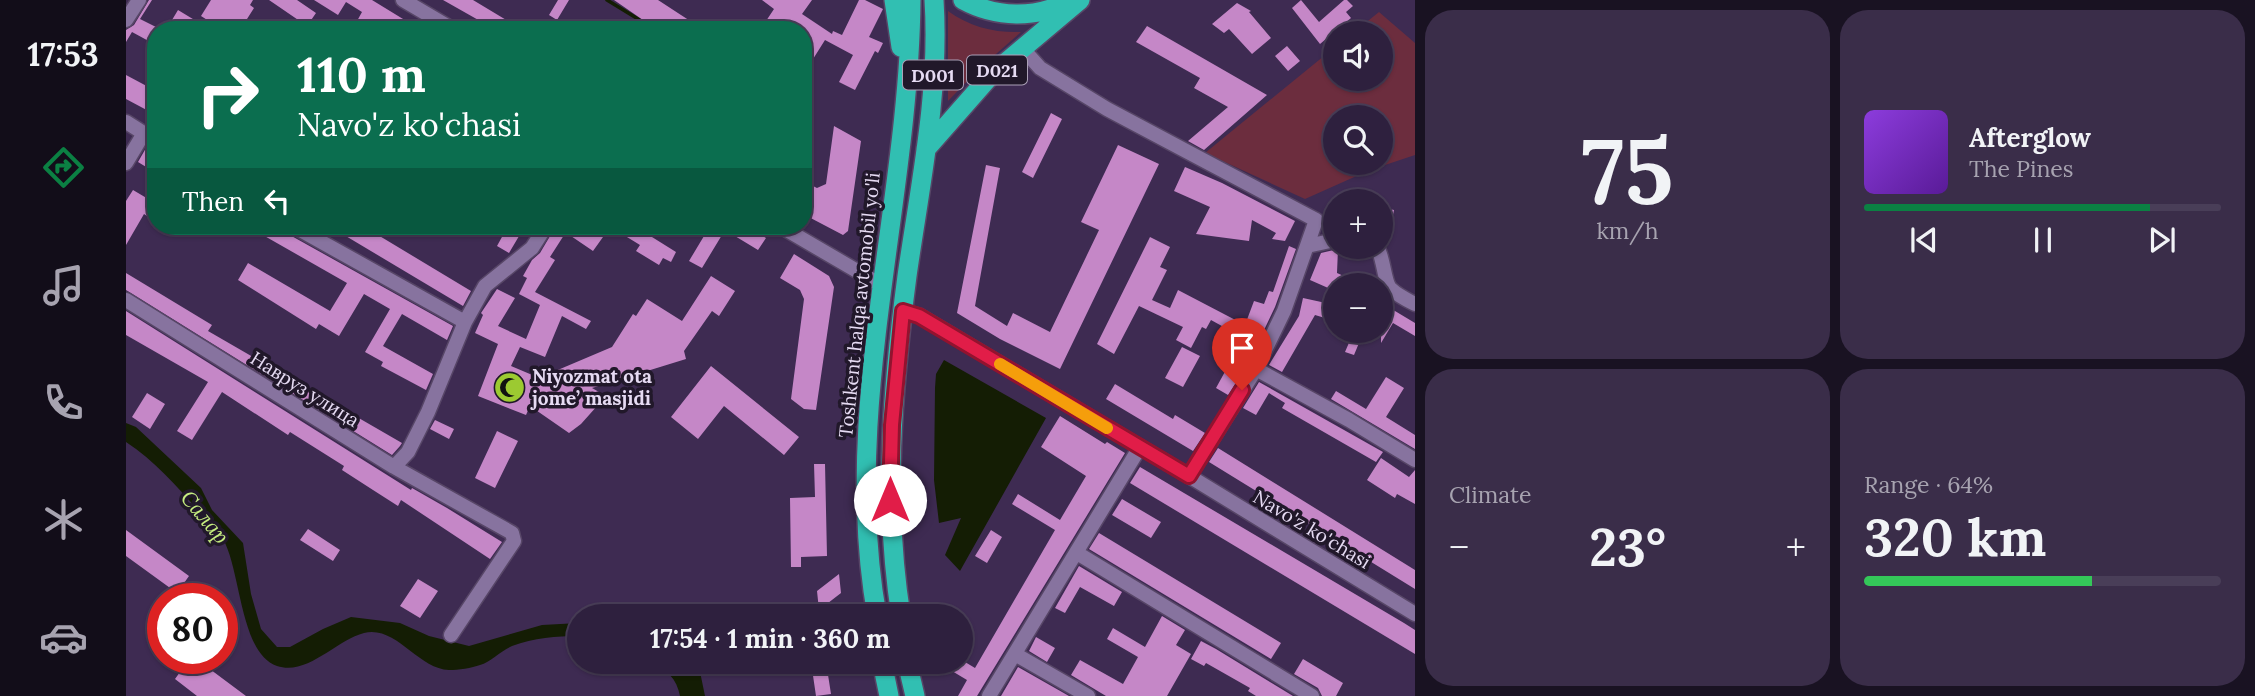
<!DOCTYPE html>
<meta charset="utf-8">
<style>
:root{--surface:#2e203e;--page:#3a2d49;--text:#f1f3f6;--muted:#a7a3b0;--line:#493e58;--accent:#0b8043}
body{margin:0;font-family:Lora,serif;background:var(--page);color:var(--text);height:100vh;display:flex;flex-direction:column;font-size:26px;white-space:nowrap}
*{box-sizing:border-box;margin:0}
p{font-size:23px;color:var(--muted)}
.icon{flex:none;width:38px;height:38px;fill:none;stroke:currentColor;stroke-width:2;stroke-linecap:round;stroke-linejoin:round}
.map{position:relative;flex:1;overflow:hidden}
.drawer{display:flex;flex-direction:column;gap:10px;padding:10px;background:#191222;width:840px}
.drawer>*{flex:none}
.banner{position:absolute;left:21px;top:21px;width:665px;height:214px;border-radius:28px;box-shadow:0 2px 5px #0004,0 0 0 2px var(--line);background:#0b6e4f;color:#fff;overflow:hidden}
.buttons{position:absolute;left:1197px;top:21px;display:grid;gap:14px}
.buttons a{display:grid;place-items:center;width:70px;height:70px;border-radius:50%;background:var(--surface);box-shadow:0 2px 5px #0004,0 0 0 2px var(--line);font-size:35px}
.speed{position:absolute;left:21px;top:583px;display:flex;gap:14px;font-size:35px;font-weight:700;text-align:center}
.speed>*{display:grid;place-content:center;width:91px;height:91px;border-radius:50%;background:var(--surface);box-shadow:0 2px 5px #0004,0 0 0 2px var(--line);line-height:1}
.speed .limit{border:10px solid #d22;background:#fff;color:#111}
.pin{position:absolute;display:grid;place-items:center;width:60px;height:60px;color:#fff;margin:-72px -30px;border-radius:50% 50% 50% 0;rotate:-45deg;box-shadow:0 0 7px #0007}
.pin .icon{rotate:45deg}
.me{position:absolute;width:77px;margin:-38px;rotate:0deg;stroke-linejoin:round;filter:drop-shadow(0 0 5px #0008)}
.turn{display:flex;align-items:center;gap:24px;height:147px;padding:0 35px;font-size:32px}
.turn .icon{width:91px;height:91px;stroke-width:2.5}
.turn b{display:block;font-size:49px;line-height:60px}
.then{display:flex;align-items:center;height:66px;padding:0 35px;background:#0003;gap:14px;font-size:26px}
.big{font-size:52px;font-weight:700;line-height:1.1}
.drawer .card{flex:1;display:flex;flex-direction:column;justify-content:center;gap:10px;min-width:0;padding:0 24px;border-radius:28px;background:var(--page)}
.drawer .dial{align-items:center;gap:0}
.dial b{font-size:91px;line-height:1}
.song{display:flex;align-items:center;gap:21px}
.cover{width:84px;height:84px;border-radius:10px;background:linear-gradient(135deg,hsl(270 70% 55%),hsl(270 70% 35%))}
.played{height:7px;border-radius:4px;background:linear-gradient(90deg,var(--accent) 80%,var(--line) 80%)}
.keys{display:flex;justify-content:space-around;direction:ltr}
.heat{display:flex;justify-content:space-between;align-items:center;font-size:38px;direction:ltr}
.charge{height:10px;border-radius:5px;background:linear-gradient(90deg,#34c759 64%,var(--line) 0)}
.drawer .tiles{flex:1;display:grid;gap:10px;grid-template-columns:repeat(2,1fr)}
.trip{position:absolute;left:441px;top:604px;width:406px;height:70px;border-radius:35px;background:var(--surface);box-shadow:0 2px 5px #0004,0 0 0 2px var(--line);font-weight:700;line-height:70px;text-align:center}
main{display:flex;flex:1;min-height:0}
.dock{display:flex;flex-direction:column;width:126px;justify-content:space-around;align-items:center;background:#120d19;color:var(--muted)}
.dock .icon{width:49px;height:49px}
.dock .current{color:var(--accent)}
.dock b{font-size:32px;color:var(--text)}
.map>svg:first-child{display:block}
.green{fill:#6c2d3e;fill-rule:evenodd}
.water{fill:#141d04}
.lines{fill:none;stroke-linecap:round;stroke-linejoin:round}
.stream{stroke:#141d04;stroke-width:3.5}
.building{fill:#c587c7}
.minor-casing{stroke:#574667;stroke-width:17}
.highway-casing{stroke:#574667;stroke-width:22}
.minor{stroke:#87739f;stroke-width:14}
.highway{stroke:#31bfb2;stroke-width:19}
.route-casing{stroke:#92132f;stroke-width:18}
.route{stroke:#e11d48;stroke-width:12}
.slow{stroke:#f59e0b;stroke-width:12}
.labels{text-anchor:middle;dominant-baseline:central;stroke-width:7;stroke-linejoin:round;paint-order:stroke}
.shield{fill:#21182a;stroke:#aba0b7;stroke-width:2}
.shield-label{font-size:18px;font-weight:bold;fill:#e6dbf3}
.street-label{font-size:19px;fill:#e6dbf3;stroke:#21182a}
.poi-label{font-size:19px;font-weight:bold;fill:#e6dbf3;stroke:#21182a;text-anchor:start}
.water-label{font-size:21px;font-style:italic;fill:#c6ee80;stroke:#21182a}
</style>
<main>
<nav class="dock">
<b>17:53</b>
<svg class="icon current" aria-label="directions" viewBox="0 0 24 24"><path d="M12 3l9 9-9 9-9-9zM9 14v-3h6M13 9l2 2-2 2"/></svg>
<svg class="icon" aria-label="music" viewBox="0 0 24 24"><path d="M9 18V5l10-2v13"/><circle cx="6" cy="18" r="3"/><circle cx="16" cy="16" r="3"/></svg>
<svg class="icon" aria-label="phone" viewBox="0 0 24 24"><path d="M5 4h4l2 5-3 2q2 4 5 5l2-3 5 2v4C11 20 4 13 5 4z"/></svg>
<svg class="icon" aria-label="climate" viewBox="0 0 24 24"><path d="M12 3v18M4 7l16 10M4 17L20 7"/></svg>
<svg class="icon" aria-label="car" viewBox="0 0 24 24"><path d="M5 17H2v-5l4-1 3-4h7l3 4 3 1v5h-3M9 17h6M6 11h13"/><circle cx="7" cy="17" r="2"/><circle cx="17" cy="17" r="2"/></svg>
</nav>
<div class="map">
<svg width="1289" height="696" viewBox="0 0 1289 696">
<rect width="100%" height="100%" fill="#3e2b52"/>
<path class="green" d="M822,11C844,27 869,33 895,32L854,68L822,101Z
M1253,12L1289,43V155L1244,170L1179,199L1079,153L1209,47V79H1255V33H1227ZM1209,117H1255V163H1209Z"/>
<path class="water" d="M818,360L920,418L834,571L819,555L835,518L813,523L808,480L809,388L810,374Z
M0,423L10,427L75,488L86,510L117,543L125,594L135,629L151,647H164L197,629L225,617L274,623L303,636L343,646L416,625L453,623V636C430,636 408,638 386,646C374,651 365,662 354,665C346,668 332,670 323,670C292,669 270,625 238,633C210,640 182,676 151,666C114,654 115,570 97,539C92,529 81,520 73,511C50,486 29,461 0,442Z
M524,662H572L579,696H554C551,679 540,668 524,662Z"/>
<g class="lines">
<path class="stream" d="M481,0L530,30"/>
</g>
<path class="building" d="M23,0H26L14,19L30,27V45L6,32L0,42V30L8,25Z
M85,0H127L124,5L128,8L114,30H97L75,16Z
M143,0H171L190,13L181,26Z
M188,0H246L295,30H273L262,23L258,30H226L236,12L220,2L212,15Z
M317,0H347L397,30H370Z
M432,0H443L431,20L423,15Z
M488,0H532L578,30H552L537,19L530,29Z
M636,0H686L676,14L706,34L707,31L716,35L733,0H739L757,9L743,37L757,43L752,53L749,51L729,90L713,82L727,55L699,40L677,75V41L681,36L677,30H672L666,25L663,30H634L648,9Z
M1175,0L1193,22L1218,0H1221L1227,6L1220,12L1225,18L1194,44L1166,8Z
M1111,3L1125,11L1123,12L1145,38L1126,54L1103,29L1098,33L1086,24Z
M52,10L85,30H40Z
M1021,26L1141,95L1078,150L1062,141L1102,107L1068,88L1074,78L1010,42Z
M1161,46L1174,61L1162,71L1149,56Z
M0,75L30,91V115L0,99Z
M925,113L936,119L907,178L896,172Z
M708,126L735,141L722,231L717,235L677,214V181L691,188L700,184Z
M992,145L1033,164L934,369L874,339L831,313L860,165L874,168L849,306L881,326L887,313L924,332L973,230L955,222Z
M20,148L30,153V173L12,162Z
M1059,167L1096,183L1169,221L1159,241L1146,239L1150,233L1126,220L1123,241L1070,234L1084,207L1048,191Z
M7,190L29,203L21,216L18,214L0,245V201Z
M1255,207L1268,210L1261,245L1255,238Z
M121,226H155L162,234L327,326L321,340L276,314L257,346L307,374L300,390L255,366L257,362L239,352L264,309L238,294L213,336L193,324L190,329L112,280L122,263L204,311L221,283Z
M203,226H237L345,291L337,306Z
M382,226H399L383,253L371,246Z
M430,226L440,232L424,257L429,260L409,292L465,321L460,329L436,316L419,357L394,347L385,366L411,377L410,379L414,378L423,381L427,372L486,347L507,314L510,316L521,299L556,321L585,276L609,291L593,316L586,311L558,351L560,359L466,388L480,396L455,424L443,433L404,406L400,415L352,396L372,344L349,333L357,315L355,313L371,289L389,298L372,326L400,339L414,305L393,294L401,278L397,276L406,260L414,253Z
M448,226H460L477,237L467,251L442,234Z
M483,226H521L518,232L550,252L545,262L537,258L533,265L510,251L514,245Z
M584,226H620L640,238L632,250L599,230L576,268L563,261Z
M1024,237L1044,247L1034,267L1041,270L1026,300L1044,308L1052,290L1119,325L1128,301L1138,304L1143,291L1147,292L1163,246L1170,249L1149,307L1122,364L1102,395L1090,388L1101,368L1107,371L1123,341L1085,320L1080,329L1076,327L1065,348L1050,340L1057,327L1013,306L988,354L971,344Z
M1212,249L1211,273L1238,285H1209V291L1184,280L1195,253Z
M668,254L703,276L708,287L690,410L678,409L665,399L678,299L674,290L654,278Z
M0,273L86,325L82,331L276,443L274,446L266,455L0,290Z
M1177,298L1209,305V321L1189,315L1156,372L1143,365L1173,316Z
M1259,305L1289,323V336L1267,323L1255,343V312Z
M0,311L285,490L286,488L321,508L376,542L364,559L275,500L272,506L247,490L216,470L218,466L164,432L162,435L96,392L66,440L51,431L82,382L0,335Z
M1228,331H1238L1228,355L1219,352Z
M1056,347L1074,356L1057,387L1039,378Z
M585,366L673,437L658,455L598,406L572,439L545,417Z
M1260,377L1278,388L1260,417L1289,435V449L1205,399L1210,391L1240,409Z
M1133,382L1257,452L1250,462L1156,408L1159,403L1143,393L1130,415L1117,408Z
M989,384L1047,419L1049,415L1079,433L1067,451L980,399Z
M21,393L39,404L24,429L6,417Z
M934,416L979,444L981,442L999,453L851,696H832L841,680L811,662H839L849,668L929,530L886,504L892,494L934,520L960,476L915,447Z
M309,420L328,429L323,439L304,429Z
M371,431L392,441L369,488L349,478Z
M1092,448L1289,570V589L1083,462Z
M1255,458L1283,477L1289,470V504L1271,494L1269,498L1241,480Z
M688,464H699L701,556L675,557V567H665L664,498L689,497Z
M1014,467L1278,623L1289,630V654L1004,483Z
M996,499L1035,522L1025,538L986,515Z
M182,529L214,550L207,561L174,540Z
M0,530L63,576L51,593L0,556Z
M865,530L876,537L861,563L849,556Z
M973,533L1155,643L1145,659L963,549Z
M953,566L996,592L988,606L954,587L939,613L929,608Z
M713,574L715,593L693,610L691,591Z
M292,579L312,591L294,618L274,606Z
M1036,616L1059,630L1050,645L1065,654L1041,696H980L945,675L954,660L997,684L1012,657L981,639L987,628L1019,647Z
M910,637L929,648L921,662L903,651Z
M1075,641L1090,649L1167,696H1130L1122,691L1124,688L1080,663L1078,666L1065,659Z
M64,658H69L120,696H71L49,679Z
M1177,659L1217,683L1210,696H1196L1192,688L1168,674Z
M685,662H700L705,694L690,696Z
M892,667L943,696H875Z"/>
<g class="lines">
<defs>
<path id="minor" d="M277,0L328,30
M0,20L13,0
M897,49L914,68L981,109L1190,220L1158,311L1130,369L1063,476
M0,122L30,141
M0,163L18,133
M167,226L339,322
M654,226L755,285
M1181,246L1209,240
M1251,247C1258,258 1258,283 1265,289C1271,295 1281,300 1289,304
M0,300L268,467L386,533L388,541L325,635
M777,311L794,316L1063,476L1289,614
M1130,369L1223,420L1289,460
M268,467L282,452L302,412L339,322L359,286L406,248L420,226
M951,553L1186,696
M889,654L962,696
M863,696L1014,447"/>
<path id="highway" d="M768,0L775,47
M837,0C870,18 910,19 943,1
M800,149L865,75L954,0
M751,616C714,409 783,206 785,0
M775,616C757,503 766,389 781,276C794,185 814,92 808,0
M756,662L763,696
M781,662L789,696"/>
</defs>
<use href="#minor" class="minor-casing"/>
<use href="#highway" class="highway-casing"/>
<use href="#minor" class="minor"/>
<use href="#highway" class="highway"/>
</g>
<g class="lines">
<defs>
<path id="route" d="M764,500L766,425L777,311L793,316L1063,476L1116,390"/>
</defs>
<use href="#route" class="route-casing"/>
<use href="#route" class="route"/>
<path class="slow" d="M874,364L981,428"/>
</g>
<defs>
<symbol id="mosque-disc" viewBox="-11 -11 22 22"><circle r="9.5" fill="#9cca31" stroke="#21182a"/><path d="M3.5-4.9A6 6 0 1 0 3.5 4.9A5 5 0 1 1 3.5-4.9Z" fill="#111"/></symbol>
</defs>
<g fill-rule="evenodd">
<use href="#mosque-disc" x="366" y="370" width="35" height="35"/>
</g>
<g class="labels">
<g class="shield">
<rect x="841" y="55.5" width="60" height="29" rx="5"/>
<rect x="777" y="60.5" width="60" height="29" rx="5"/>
</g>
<g class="shield-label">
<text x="871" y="70">D021</text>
<text x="807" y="75">D001</text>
</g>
<g class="street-label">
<text transform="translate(733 305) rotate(-84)">Toshkent halqa avtomobil yo'li</text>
<text transform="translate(179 389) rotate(32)">Навруз улица</text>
<text transform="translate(1186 529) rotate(31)">Navo'z ko'chasi</text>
</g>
<g class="poi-label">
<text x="406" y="376">Niyozmat ota<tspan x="406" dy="22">jome’ masjidi</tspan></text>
</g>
<g class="water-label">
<text transform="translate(79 517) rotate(50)">Салар</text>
</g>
</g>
</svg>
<div class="buttons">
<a><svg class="icon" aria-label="sound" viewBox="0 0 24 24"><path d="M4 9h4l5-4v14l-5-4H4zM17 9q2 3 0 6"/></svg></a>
<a><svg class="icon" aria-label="search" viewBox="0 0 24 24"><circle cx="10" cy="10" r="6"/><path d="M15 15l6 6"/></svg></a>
<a>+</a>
<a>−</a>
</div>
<div class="speed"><div class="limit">80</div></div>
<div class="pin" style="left:1116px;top:390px;background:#d93025"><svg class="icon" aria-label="arrive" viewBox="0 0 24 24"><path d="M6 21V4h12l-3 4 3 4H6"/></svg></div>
<svg class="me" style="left:764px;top:500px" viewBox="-20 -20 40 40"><circle r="19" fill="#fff"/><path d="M0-13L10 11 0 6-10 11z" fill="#e11d48"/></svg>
<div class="trip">17:54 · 1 min · 360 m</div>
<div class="banner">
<div class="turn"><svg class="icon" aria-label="right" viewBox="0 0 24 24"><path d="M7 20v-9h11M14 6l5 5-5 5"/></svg><div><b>110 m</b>Navo'z ko'chasi</div></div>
<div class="then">Then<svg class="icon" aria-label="left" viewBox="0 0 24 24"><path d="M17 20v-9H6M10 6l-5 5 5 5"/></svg></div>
</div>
</div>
<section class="drawer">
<div class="tiles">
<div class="card dial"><b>75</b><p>km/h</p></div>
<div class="card">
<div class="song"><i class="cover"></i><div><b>Afterglow</b><p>The Pines</p></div></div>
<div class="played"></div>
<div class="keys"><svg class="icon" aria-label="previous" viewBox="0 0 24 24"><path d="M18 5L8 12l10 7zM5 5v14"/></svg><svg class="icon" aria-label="pause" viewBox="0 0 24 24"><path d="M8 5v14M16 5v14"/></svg><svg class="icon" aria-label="next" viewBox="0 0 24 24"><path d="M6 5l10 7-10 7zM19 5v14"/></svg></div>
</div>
<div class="card"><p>Climate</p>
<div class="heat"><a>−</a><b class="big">23°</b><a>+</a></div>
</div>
<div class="card"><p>Range · 64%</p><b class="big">320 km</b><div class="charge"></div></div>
</div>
</section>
</main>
